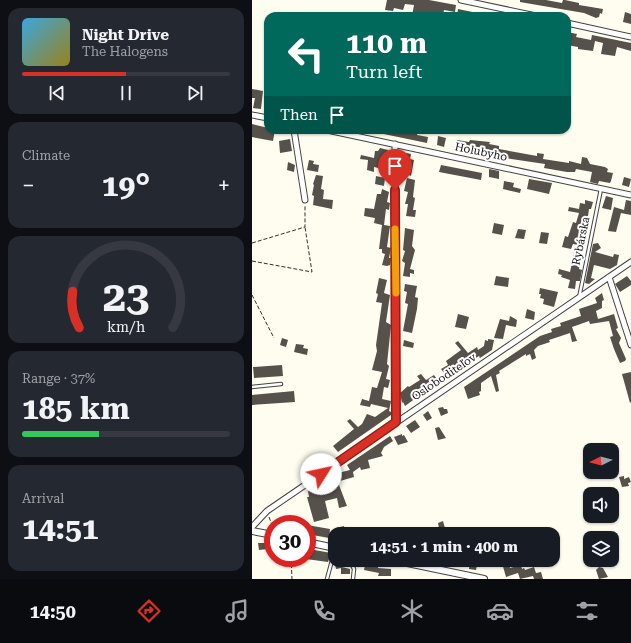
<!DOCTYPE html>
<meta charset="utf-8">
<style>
:root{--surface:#171b24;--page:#242831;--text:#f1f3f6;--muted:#9ea1a6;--line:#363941;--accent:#d93025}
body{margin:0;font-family:"Roboto Serif",serif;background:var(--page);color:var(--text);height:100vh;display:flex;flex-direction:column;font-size:15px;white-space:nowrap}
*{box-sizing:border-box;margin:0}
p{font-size:13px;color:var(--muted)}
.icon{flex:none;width:22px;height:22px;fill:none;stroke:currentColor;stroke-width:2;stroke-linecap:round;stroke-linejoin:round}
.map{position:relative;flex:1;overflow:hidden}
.drawer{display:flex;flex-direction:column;gap:8px;padding:8px;background:#0d0f14;width:252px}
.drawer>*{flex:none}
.hud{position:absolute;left:12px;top:12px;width:307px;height:122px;border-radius:12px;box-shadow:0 1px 3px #0004;background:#00695c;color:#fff;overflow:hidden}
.needle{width:26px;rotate:264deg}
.controls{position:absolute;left:331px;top:443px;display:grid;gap:8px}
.controls a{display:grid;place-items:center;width:36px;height:36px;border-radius:8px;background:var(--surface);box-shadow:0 1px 3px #0004;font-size:20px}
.speed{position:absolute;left:12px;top:515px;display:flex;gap:8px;font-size:20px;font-weight:700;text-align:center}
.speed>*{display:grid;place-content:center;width:52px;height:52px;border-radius:50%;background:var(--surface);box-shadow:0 1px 3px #0004;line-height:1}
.speed .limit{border:6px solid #d22;background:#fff;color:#111}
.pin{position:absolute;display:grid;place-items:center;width:34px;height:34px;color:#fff;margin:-41px -17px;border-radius:50% 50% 50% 0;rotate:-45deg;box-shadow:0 0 4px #0007}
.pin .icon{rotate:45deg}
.me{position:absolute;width:44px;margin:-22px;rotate:55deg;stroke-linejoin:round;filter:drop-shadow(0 0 3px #0008)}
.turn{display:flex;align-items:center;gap:14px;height:84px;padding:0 16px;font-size:18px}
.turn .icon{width:52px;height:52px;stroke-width:2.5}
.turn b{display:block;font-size:28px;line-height:34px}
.then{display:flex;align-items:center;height:38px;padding:0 16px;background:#0003;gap:8px;font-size:15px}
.big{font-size:30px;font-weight:700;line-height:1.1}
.drawer .card{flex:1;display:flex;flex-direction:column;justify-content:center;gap:6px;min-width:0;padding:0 14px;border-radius:12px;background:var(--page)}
.drawer .dial{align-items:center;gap:0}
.dial svg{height:104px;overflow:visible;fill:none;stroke:var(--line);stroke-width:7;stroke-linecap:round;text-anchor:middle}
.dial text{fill:var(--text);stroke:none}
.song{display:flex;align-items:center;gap:12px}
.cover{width:48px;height:48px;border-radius:6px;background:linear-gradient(135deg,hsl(200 70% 55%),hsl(50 70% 35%))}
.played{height:4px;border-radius:2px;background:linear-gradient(90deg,var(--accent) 50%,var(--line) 50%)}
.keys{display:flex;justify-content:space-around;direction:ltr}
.heat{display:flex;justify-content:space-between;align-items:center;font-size:22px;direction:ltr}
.charge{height:6px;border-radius:3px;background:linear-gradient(90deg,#34c759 37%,var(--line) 0)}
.trip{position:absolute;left:76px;top:527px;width:232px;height:40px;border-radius:12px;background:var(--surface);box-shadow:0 1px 3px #0004;font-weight:700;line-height:40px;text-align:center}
.tab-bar{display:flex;height:64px;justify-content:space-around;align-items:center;background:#090b0e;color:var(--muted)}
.tab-bar .icon{width:28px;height:28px}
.tab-bar .on{color:var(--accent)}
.tab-bar b{font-size:18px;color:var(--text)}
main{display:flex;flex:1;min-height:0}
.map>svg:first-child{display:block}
.building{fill:#57514b}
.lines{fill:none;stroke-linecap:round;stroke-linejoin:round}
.service-casing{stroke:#424242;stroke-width:4.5}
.minor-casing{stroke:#424242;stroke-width:7}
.tertiary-casing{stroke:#424242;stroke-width:8}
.path{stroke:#313131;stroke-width:1;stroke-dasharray:4 2;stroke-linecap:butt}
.service{stroke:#fff;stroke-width:2.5}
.minor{stroke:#fff;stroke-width:5}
.tertiary{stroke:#fff;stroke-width:6}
.route-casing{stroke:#8d1f18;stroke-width:10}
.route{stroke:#d93025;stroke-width:7}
.slow{stroke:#f59e0b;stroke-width:7}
.labels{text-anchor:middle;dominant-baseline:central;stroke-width:4;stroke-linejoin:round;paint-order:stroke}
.street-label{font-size:11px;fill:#0f0f0f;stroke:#fff}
</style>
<main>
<section class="drawer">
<div class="card">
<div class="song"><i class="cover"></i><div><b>Night Drive</b><p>The Halogens</p></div></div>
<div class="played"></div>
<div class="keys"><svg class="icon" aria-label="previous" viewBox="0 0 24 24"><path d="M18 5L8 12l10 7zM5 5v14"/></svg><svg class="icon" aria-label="pause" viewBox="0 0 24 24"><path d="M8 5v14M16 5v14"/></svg><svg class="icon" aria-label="next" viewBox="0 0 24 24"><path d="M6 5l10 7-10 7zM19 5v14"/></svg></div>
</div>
<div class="card"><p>Climate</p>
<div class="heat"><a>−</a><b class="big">19°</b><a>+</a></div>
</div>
<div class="card dial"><svg viewBox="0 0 100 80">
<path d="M14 69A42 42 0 1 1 86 69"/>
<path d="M14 69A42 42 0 0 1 9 41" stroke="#d93025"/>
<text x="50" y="56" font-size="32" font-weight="700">23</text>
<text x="50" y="72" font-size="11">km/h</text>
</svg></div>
<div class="card"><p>Range · 37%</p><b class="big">185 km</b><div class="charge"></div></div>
<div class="card"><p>Arrival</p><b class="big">14:51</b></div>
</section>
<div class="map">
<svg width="379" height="579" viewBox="0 0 379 579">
<rect width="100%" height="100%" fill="#fffdf0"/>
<path class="building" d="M135,0H177L204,5L203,12L192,10L191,16L182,14V16H160L162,5L153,4L151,10L142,8L141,11L133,10Z
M268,0H294L310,3L311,0H313L327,3V5L351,9L350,14L348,13L347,17L344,18L332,13L268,2Z
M206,9L230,14V16H205Z
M373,12L379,14V24L371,22Z
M315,32L325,34L324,37L339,40L340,35L379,43V51L365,47L363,56L349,54L351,43L343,41L341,51L326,49V47L315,45Z
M0,89L11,91L9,109L1,108L3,98H0Z
M0,124L16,128V130H23L21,141L0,137Z
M122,130L166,131L165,135L176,137L175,143L122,132Z
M186,136L194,138L192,147L185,145Z
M38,139L40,151L28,153L27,141Z
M205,140L217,142L218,140L238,142L237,144L247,146V149L285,156V153L292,154L291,159L317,163V161L329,164L330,157L335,158L338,164L353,167L356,169L355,172L361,173L359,181L358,183L347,181L346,184L338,182L340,172L324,169L323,172H315L292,168L293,164L239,156L237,152H235L234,155L203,149Z
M128,148L136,150L134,168H131V169L122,167V172L115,170L116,160L108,159L109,155L122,158L123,151H126Z
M154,153L159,154L158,159L162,160L159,176L151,172L153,162L150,161L152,154Z
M57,160L62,161L61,164L67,165L66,172L55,170Z
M36,162L43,165L42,172L35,170Z
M189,165L230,173L229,180L187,172Z
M237,169L247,171V179L237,177Z
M64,175L71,176L69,189L72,190L71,199L81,200L80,209L61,205L62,196L60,195L62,185L61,184Z
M124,176L133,178L132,186L123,184Z
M372,177L379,179L377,187L370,185Z
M155,178L163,180L161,197L163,198L161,210H164L163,217L154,216L156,204H153L156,192L152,191Z
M277,179L300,183L297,194L275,189Z
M252,181L262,183L261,187L269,189L268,193L251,189Z
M130,189L137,192L135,202L138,203L137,210L134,209L132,225L138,226L135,247L139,248L137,258H139L138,265L135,266L130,265L133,254L130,253V249H127L130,225L122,223L123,218L112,216L113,208L122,209L125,194H129Z
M354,196L361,198L359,210L350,208Z
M333,200L341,202L339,209H337L332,246L321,244L319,249L310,247L313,236L316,237L321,222L324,223L327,213L316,211L317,207L327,209L328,203L333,204Z
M374,200L379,201V215L369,213L364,232L356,231L362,207L372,210Z
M242,223L252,225L250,235L240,233Z
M153,228L162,230L160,246L163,250L158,269L162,270V274L158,273V277L151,276L153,263L150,261L153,251L151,250Z
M266,229L274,230L272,239L263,238Z
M289,232L297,233L295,244L287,243Z
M346,243L349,248L343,252L361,257L362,254L367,255L365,265L358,269L342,265L339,278L343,279L337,284L333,283L341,244Z
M322,254L329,257L327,269L330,270L328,281H324L323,289L316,288L318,280L309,277L310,275L306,274L307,269L318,272Z
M244,276L257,278L256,287L242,285Z
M375,276L379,281V285L368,292L363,284Z
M127,278L135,280L132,293L138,295L134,322L139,325L135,364L137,366L134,379L138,380L136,388L132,387L130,399L139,401L137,411L139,412V415L86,452L81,446L102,429L95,421L98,419L106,427L110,424L115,414L123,417L136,408L119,404L118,407L108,405L110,399L117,401L120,387L125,388L130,372L120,370L125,351L124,345L130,303L124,302L126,294L124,293Z
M153,284L165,286L163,297L166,298L165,309L160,333L151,331L156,304L153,303L155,292L152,291Z
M288,288L306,292L302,307L291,304L292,299L288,298L289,294H287Z
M350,293L352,300L350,301V308L344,311L346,319L362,314L366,328L364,329L369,338L367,343L374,359L373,361L368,363L362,349L358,337L361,336L357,321L338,324L337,321L320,327L325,341L320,342L318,333L297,340L298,342L286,346L282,350L284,358L280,360L278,354L274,356V354L247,371L248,373L244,375L247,391L244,392L239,376L229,383V391L227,392L228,395L216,399L212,387L288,336L300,332L299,329L309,326L308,323L329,316L327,309L345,303L343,298Z
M275,309L283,312L282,320L273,318Z
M206,314L217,317L214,329L203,327Z
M258,316L265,320L264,327L254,325L251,339L242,338L248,319L257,321Z
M30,338L36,340L34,347L28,345Z
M236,339L242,340L240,350L228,358L227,356L202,372L197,365L199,374L195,377L189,369L196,365L194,361L209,350L203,343L206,341L216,353L225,347L226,350L232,346L233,340L236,341Z
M152,340L162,343L161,348L151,346Z
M44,344L52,345L51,348L56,349L55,355L42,352Z
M30,365L31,376L2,378L1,367Z
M379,372V402L378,403L370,374Z
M169,374L174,380L182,375L187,382L174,389L172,386L165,390L168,395L153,406L151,402L150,403L148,393L156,386L157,387L168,380L165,376Z
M42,391L43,402L0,405V395Z
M191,407L192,409H195L196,413L189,416L186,408Z
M176,411L180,418L175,421L171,415Z
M163,420L168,427L159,433L154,426Z
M187,427L194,438L186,440L183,428Z
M150,434V436L152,435L156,442L146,445L142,437Z
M138,436L141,441L132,447L129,453L131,456L116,460L118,468L109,470L108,467L101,472L102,477L88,481L86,473L98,470L95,465Z
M67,454L72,461L66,466L60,459Z
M372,476V479L377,477L379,482L376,483L377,486L370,487L367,477Z
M66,485L68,494L77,491L80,487L87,485L95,506L87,508L85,498L73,501L77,518L62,522L55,497H57L56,491Z
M191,521L193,528L196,527L197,530L205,528L207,534H188L186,523Z
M55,525L78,529L77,538L55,534Z
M92,526L93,532H91V534H85L84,528Z
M6,543H15V549L7,550Z
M57,549L79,553L76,562L54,559Z
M218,560L226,561L224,570L217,569Z
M114,561L127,564L126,568L139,569V576H126L127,573L112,570Z
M256,561L258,568L269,565L270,569L272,568L273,570L282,567L284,573L289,572L291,579H282L281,576L268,579L266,573L254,577L250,563Z
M83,563L86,566L98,569V574H89V568L84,569Z
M347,567L351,568L356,577L347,579L344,570Z"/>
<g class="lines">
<defs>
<path id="service" d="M327,298L349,189
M0,387L29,384
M85,560L87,564L100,565L102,569L101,579
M75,579L83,549"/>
<path id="minor" d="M209,0L284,16
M315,23L379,37
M0,115L16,118
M42,130L53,200
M75,130L379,195
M143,144L144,422
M357,277L379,345
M0,527L15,511L379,262"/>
<path id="tertiary" d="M0,531L21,535
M55,542L83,548
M141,560L232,579"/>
</defs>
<use href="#service" class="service-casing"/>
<use href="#minor" class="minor-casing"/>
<use href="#tertiary" class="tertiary-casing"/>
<path class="path" d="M0,243L53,227V206
M0,261L60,272L53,227
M0,295L22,338
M17,517L20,525L19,529
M39,558L40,579"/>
<use href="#service" class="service"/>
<use href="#minor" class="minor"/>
<use href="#tertiary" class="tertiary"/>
</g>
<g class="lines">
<defs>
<path id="route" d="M69,474L144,422L143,190"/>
</defs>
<use href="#route" class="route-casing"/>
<use href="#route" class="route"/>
<path class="slow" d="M143,229L144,293"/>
</g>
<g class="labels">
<g class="street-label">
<text transform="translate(229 152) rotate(12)">Holubyho</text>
<text transform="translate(329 241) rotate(-78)">Rybárska</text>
<text transform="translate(192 377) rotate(-34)">Osloboditeľov</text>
</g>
</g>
</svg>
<div class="controls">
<a><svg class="needle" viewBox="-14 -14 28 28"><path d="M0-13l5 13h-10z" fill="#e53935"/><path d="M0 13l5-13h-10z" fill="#9ea1a6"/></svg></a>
<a><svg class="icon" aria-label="sound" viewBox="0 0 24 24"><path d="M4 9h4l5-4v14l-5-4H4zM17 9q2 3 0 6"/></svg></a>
<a><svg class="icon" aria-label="layers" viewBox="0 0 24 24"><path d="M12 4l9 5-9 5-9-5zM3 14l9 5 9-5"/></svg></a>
</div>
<div class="speed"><div class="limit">30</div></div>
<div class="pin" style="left:143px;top:190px;background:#d93025"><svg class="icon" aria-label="arrive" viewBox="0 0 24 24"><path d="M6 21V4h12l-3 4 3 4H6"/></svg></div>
<svg class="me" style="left:69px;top:474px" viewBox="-20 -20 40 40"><circle r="19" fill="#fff"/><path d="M0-13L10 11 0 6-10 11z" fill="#d93025"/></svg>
<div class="trip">14:51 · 1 min · 400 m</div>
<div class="hud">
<div class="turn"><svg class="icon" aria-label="left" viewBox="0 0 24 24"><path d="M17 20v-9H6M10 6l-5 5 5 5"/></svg><div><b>110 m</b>Turn left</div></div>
<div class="then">Then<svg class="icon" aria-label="arrive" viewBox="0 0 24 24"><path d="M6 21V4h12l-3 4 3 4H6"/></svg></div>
</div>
</div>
</main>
<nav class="tab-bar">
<b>14:50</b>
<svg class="icon on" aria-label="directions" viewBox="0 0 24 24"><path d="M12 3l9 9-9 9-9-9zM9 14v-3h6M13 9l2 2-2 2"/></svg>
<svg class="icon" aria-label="music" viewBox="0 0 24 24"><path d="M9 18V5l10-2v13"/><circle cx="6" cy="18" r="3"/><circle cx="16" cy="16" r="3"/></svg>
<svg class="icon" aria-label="phone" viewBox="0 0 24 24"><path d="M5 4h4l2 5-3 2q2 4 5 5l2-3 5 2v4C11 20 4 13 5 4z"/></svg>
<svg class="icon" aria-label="climate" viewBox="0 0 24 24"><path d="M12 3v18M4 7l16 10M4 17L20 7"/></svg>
<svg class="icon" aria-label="car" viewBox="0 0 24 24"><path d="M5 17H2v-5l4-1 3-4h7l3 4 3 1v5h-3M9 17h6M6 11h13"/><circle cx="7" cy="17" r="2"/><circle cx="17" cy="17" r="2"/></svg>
<svg class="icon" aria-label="filters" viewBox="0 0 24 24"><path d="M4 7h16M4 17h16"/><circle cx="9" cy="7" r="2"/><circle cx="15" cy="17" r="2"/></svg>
</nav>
